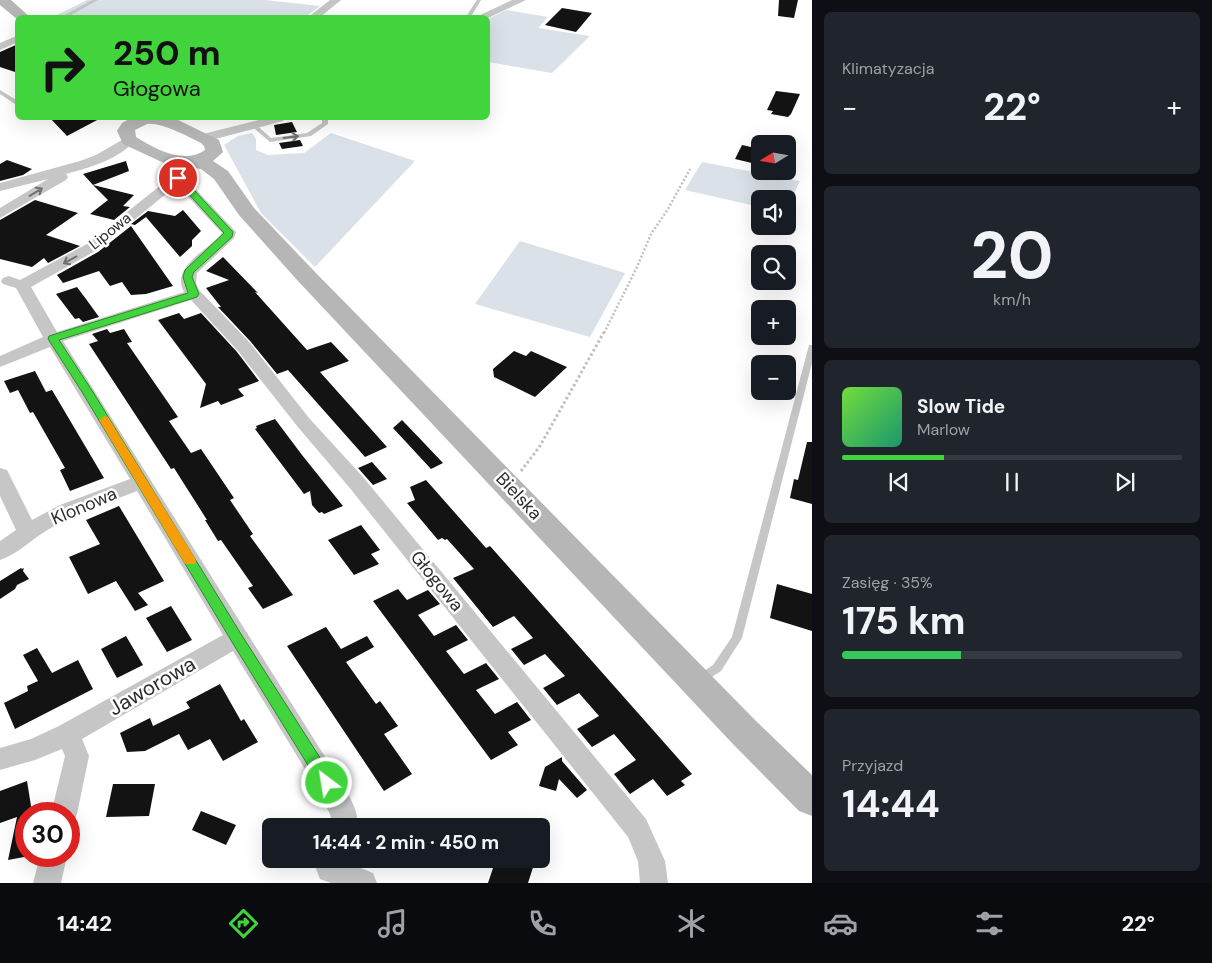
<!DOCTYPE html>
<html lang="pl">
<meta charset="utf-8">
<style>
:root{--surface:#171b24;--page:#20242c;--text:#f1f3f6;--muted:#9ea1a6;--line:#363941;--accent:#41d43c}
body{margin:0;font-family:"DM Sans",sans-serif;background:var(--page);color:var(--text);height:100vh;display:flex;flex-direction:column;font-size:19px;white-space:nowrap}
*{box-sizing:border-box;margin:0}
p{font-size:16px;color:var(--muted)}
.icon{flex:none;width:28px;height:28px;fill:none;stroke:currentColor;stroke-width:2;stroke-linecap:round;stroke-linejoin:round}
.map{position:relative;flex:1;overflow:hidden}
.sheet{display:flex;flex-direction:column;gap:12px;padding:12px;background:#0d0f14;width:400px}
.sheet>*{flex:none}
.top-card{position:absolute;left:15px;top:15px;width:475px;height:105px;border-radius:8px;box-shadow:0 5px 20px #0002;background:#41d43c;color:#111;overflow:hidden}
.needle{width:32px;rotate:259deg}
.fabs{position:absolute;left:751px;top:135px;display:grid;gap:10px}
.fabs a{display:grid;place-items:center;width:45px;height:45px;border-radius:8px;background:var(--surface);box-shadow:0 5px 20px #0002;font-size:25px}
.speed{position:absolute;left:15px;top:802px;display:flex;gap:10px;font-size:25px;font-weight:700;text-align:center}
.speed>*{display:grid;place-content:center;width:65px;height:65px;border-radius:50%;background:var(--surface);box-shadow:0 5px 20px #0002;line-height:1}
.speed .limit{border:8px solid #d22;background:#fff;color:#111}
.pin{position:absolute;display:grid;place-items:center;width:42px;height:42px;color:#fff;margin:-21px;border:2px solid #fff;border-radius:50%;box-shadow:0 1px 5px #0007}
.me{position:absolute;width:55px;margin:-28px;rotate:329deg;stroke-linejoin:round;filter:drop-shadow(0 0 4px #0008)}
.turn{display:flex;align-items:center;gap:18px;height:105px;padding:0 15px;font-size:22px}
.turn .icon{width:65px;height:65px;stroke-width:2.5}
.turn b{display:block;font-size:35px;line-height:42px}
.big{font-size:38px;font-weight:700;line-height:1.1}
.sheet .widget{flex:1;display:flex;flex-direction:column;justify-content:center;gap:8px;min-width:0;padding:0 18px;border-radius:8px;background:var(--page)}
.sheet .dial{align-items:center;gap:0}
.dial b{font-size:65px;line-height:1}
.song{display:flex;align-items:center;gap:15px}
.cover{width:60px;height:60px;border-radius:8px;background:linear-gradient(135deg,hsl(100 70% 55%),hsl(160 70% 35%))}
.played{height:5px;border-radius:2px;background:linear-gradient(90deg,var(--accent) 30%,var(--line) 30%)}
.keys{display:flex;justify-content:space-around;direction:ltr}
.heat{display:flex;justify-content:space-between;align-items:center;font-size:28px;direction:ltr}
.charge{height:8px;border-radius:4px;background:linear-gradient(90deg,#34c759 35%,var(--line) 0)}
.trip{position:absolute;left:262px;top:818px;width:288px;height:50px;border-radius:8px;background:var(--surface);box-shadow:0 5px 20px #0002;font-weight:700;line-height:50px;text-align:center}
.dock{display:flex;height:80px;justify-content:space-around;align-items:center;background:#090b0e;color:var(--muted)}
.dock .icon{width:35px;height:35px}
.dock .active{color:var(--accent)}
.dock b{font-size:22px;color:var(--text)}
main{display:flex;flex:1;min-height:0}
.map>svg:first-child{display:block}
.green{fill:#dae1e8}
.building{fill:#131313}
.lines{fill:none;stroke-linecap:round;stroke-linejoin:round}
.path-far1{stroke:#c0c0c0;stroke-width:2.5;stroke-dasharray:2 2;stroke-linecap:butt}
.path{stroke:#c0c0c0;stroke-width:3;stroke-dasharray:2.5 2.5;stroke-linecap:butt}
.service{fill:#c6c6c6;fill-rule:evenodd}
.minor{fill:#c6c6c6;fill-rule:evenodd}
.secondary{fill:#b6b6b6;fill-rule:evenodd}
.oneway{stroke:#717171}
.route{fill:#41d43c;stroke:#2a8a27}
.slow{fill:#f59e0b}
.labels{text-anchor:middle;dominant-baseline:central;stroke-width:5;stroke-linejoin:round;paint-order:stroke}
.far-street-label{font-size:15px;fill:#2c2c2c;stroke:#fff}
.street-label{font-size:18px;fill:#2c2c2c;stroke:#fff}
.near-street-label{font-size:21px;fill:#2c2c2c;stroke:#fff}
</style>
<main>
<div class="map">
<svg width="812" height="883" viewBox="0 0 812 883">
<rect width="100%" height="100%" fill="#fff"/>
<path class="green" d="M87,0H265L320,6L304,18H51Z
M506,10L548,17L538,28L590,36L552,73L488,62V19Z
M252,133L256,139V150L268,155L304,153L331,133L415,161L315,267L261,213L224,145L238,136Z
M702,162L800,181L788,206V199H760V207L685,190Z
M520,241L625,273L590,337L475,304Z"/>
<path class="building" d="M779,0H798L794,18L778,16Z
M562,8L592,13L576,32L545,25Z
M18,44V73L0,67V52Z
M776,91L800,94L791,114L788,117L771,114L773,111L767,110Z
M50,118H101L67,136Z
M292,122L297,132L276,135L274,125Z
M300,140L303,146L282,149L279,143Z
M742,145L760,149V155L756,164L735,159Z
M7,160L32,169L23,175L0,181V164Z
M126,161L129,171L93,185L83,174Z
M93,185L134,195L123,206L130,207L114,220L90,214L108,200Z
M35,200L78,213L46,235L80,246L48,263L44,258L32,267L0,259V220Z
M183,210L201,231L192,240V246L180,257L146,217L135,225L131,224L148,211L175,216Z
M131,226L173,286L146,294L131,295L122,282L110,286L99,271L63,283L57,275L98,252Z
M223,257L258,293L255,292L307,350L331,342L349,361L320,372L387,447L365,457L288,370L277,374L251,342L218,307H221L206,288L229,280L206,271Z
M77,287L86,299L99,317L83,322L79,318L75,319L56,294Z
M179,313L184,319L201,313L237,352L259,381L238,389L244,396L221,405L218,401L200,408L206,384L158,320Z
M107,329L110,333L124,329L132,342L127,343L178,417L169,421L191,453L201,449L234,498L230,500L253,534L250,536L293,595L263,609L248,588L253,586L221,540L218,541L205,520H207L174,468L171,469L89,344L98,341L92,334Z
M514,351L526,356L531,351L567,367L535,397L494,377L493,369Z
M35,371L46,392L52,390L104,478L70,491L60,470L65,468L33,412L30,413L18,390L10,393L4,381Z
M275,419L302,455L343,506L324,514L322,512L319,513L312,505L310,491L304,494L255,429L257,428L256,426Z
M402,420L425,444L443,463L431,469L393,428Z
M807,442H812V504L790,498L794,479L798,480Z
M372,462L387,479L373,485L358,468Z
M426,480L486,548L490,546L692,774L681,781L685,785L667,796L653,779L630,794L614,774L636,760L614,734L592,747L577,729L599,716L579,693L557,705L543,688L565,676L545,654L524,665L511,649L533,638L514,616L493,627L453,578L474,569L447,539L445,540L442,538L438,540L407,503L415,500L410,487Z
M119,506L164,581L138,593L148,605L135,611L116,581L88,594L69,557L100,544L86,520Z
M361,525L380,550L371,554L379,564L354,575L328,540Z
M21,568L22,569L24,568L23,571L29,579L17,585L15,589L0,599V581Z
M777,584L812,594V631L770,618Z
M398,589L407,600L428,590L440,604L418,615L434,636L456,625L468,640L446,651L464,674L486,663L499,679L476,690L495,714L517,702L531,720L508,732L518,745L491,760L373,601Z
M171,606L192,640L167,652L146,618Z
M326,627L341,649L367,636L374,647L346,662L376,704L380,701L398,726L384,734L412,774L384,791L287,646Z
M126,636L143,665L117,678L101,649Z
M37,648L52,673L78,660L93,689L15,729L4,703L28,691L27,686L38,681L23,655Z
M220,684L241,721L244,719L258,742L223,761L210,739L188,750L179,734L145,751L127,752L120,733L150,718L153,726L190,708L186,702Z
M562,757V761L587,790L577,798L559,779L556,791L539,786L545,767Z
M27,781L32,812L26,814L24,857L8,860L17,817L0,823V791Z
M113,784H155L149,816L106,817Z
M201,811L236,825L226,845L192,830Z
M496,859H528L535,861L528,883H488Z"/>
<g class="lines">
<path class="path-far1" d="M604,333L637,267L651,234L668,209L690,169"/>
<path class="path" d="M521,471L540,446L604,332"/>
<path class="service" d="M92,0H98L66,18H59Z
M477,0H481L470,18H465Z
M0,90L18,101V106L0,94Z
M322,118H328V124L311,136L270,142L249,124L254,123L271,138L307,133L322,123Z
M809,345H812V363L742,638L721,671L701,684L697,682L696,679L697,676L713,665L732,637Z"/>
<path class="minor" d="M330,0H341L319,18H307Z
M512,0H526L488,18H474Z
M14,37L18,38V42L0,50V43Z
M267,118H285L283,121L204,142L198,138L199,135Z
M129,136L135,140C120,159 89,168 66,174L68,177L66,180L0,218V208L48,179L0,191V183L80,161L96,155Z
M174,162L179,163L184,177L236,232L234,238L197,273L196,283L199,290L250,343L309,418L363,477L646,819L665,861L668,883H640L638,861L628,837L349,487L297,426L238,351L191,300L63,341L329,763C338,778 361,808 357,826H331L332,821L329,812L311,779L233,651L82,739L89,756L77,814L73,823L69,825V814H51L65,756L62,749L35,760L0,770V748L31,739L59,726L223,635L137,491C107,503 77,513 49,529C33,538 18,554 0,560V541L16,530L0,496V468L7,470L32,520L60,505L130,479L50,347L0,367V356L43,337L16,288L3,284L1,281L3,278L9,276L20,280L87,244L171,177L167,166ZM177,185L222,233C209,250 170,266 184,292L57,332L31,287L97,250Z
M40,856H67L61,883H33Z
M320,859H338L373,873L377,883H331L320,879L316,869Z"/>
<path class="secondary" d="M0,0H11L31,18H18V20L0,5Z
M131,118H174L219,140L223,152L213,161L228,171L254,208L314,271L755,720L812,775V816L799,811L731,742L298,281L239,215L214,179L201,169L166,164L123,144L117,131L122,123ZM147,124C161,122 187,136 201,143L204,146L205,150C184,165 155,149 136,137L135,130Z"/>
</g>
<defs><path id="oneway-shaft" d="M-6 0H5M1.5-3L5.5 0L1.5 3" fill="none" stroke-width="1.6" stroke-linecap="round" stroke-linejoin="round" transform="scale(1.25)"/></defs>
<g class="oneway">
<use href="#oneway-shaft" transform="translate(291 137) rotate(-7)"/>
<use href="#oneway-shaft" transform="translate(36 192) rotate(-31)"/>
<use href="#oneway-shaft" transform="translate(70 260) rotate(152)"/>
</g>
<path class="route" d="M175,176H181L233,232L232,237L194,272L192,277L199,294L197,297L59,340L93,392L241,634L333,778L335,783L333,788L327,790L322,788L232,642L82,392L48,339L49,336L188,293L183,277L185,270L224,233L175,179Z"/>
<path class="slow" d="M104,416L108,417L195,558L196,561L195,564H185L99,420Z"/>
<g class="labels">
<g class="far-street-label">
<text transform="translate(110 231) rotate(-39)">Lipowa</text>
</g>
<g class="street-label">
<text transform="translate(519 496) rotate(47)">Bielska</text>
<text transform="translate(84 506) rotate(-23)">Klonowa</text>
<text transform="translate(437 581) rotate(51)">Głogowa</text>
</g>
<g class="near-street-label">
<text transform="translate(152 686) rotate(-30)">Jaworowa</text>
</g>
</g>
</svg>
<div class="fabs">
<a><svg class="needle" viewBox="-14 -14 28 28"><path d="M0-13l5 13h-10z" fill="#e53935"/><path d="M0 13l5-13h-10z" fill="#9ea1a6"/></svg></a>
<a><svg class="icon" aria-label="sound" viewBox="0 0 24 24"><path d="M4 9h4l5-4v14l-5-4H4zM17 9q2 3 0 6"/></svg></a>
<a><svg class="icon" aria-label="search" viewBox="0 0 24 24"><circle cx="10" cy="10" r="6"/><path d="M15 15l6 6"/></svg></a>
<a>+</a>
<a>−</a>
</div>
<div class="speed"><div class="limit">30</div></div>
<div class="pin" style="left:178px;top:178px;background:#d93025"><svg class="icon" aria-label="arrive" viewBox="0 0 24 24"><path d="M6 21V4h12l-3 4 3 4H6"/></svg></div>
<svg class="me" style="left:327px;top:783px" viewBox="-20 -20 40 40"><circle r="17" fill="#41d43c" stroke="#fff" stroke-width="3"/><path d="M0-11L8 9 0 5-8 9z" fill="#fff"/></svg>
<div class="trip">14:44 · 2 min · 450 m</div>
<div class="top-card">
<div class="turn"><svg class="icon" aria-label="right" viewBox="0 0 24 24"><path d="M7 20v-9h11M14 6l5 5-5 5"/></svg><div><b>250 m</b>Głogowa</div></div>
</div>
</div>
<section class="sheet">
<div class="widget"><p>Klimatyzacja</p>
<div class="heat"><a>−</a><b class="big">22°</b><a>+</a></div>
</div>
<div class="widget dial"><b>20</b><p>km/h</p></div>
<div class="widget">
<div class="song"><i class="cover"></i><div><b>Slow Tide</b><p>Marlow</p></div></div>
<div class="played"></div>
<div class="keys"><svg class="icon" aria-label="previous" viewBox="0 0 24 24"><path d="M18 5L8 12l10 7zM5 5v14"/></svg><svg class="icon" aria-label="pause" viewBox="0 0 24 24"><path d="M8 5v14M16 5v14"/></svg><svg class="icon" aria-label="next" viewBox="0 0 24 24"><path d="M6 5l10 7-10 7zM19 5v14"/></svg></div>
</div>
<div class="widget"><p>Zasięg · 35%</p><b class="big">175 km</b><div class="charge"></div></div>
<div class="widget"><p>Przyjazd</p><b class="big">14:44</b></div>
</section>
</main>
<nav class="dock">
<b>14:42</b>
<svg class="icon active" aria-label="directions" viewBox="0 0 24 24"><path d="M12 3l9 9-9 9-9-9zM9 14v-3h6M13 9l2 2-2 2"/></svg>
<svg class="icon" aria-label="music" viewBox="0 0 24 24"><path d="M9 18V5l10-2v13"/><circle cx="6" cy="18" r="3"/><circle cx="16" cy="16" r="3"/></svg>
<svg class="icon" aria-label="phone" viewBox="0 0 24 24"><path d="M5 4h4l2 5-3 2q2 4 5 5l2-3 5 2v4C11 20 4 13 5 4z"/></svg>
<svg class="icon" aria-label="climate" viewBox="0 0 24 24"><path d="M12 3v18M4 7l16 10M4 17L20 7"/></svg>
<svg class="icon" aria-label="car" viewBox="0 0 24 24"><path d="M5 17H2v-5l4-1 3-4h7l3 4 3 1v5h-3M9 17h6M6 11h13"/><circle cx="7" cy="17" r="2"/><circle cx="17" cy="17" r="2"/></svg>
<svg class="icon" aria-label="filters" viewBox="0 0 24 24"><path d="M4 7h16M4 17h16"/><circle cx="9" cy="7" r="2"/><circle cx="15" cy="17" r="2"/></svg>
<b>22°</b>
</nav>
